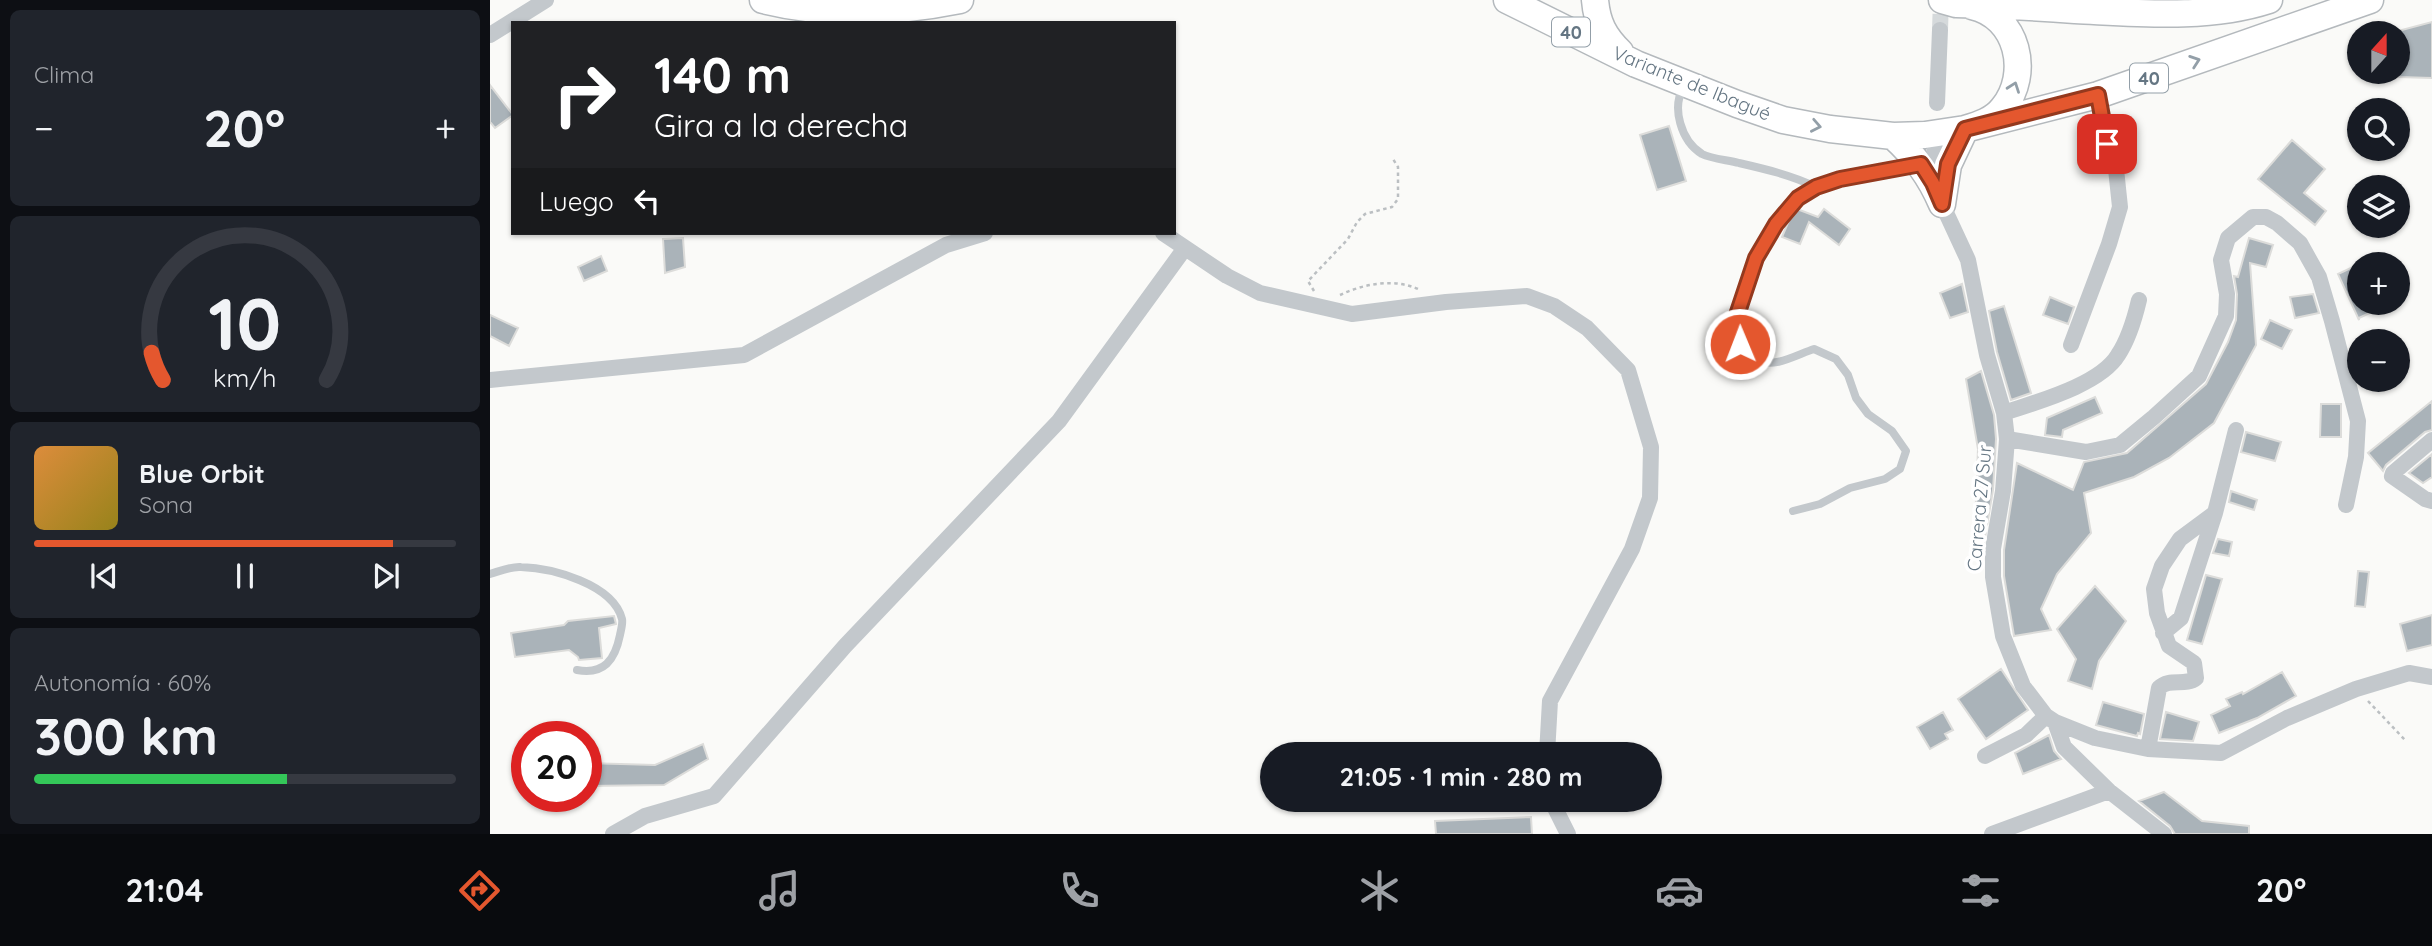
<!DOCTYPE html>
<html lang="es">
<meta charset="utf-8">
<style>
:root{--surface:#171b24;--page:#20242c;--text:#f1f3f6;--muted:#9ea1a6;--line:#363941;--accent:#e4572e}
body{margin:0;font-family:Quicksand,sans-serif;background:var(--page);color:var(--text);height:100vh;display:flex;flex-direction:column;font-size:26px;white-space:nowrap}
*{box-sizing:border-box;margin:0}
p{font-size:23px;color:var(--muted)}
.icon{flex:none;width:38px;height:38px;fill:none;stroke:currentColor;stroke-width:2;stroke-linecap:round;stroke-linejoin:round}
.map{position:relative;flex:1;overflow:hidden}
.sheet{display:flex;flex-direction:column;gap:10px;padding:10px;background:#0d0f14;width:490px}
.sheet>*{flex:none}
.guide{position:absolute;left:21px;top:21px;width:665px;height:214px;border-radius:0px;box-shadow:0 2px 5px #0004;background:#202124;color:#fff;overflow:hidden}
.needle{width:46px;rotate:21deg}
.controls{position:absolute;left:1857px;top:21px;display:grid;gap:14px}
.controls a{display:grid;place-items:center;width:63px;height:63px;border-radius:50%;background:var(--surface);box-shadow:0 2px 5px #0004;font-size:35px}
.speed{position:absolute;left:21px;top:721px;display:flex;gap:14px;font-size:35px;font-weight:700;text-align:center}
.speed>*{display:grid;place-content:center;width:91px;height:91px;border-radius:50%;background:var(--surface);box-shadow:0 2px 5px #0004;line-height:1}
.speed .limit{border:10px solid #d22;background:#fff;color:#111}
.pin{position:absolute;display:grid;place-items:center;width:60px;height:60px;color:#fff;margin:-30px;border-radius:14px;box-shadow:0 4px 10px #0006}
.me{position:absolute;width:77px;margin:-38px;rotate:359deg;stroke-linejoin:round;filter:drop-shadow(0 0 5px #0008)}
.turn{display:flex;align-items:center;gap:24px;height:147px;padding:0 28px;font-size:32px}
.turn .icon{width:91px;height:91px;stroke-width:2.5}
.turn b{display:block;font-size:49px;line-height:60px}
.then{display:flex;align-items:center;height:66px;padding:0 28px;background:#0003;gap:14px;font-size:26px}
.big{font-size:52px;font-weight:800;line-height:1.1}
.sheet .widget{flex:1;display:flex;flex-direction:column;justify-content:center;gap:10px;min-width:0;padding:0 24px;border-radius:10px;background:var(--page)}
.sheet .dial{align-items:center;gap:0}
.dial svg{height:182px;overflow:visible;fill:none;stroke:var(--line);stroke-width:7;stroke-linecap:round;text-anchor:middle}
.dial text{fill:var(--text);stroke:none}
.song{display:flex;align-items:center;gap:21px}
.cover{width:84px;height:84px;border-radius:10px;background:linear-gradient(135deg,hsl(30 70% 55%),hsl(50 70% 35%))}
.played{height:7px;border-radius:4px;background:linear-gradient(90deg,var(--accent) 85%,var(--line) 85%)}
.keys{display:flex;justify-content:space-around;direction:ltr}
.heat{display:flex;justify-content:space-between;align-items:center;font-size:38px;direction:ltr}
.charge{height:10px;border-radius:5px;background:linear-gradient(90deg,#34c759 60%,var(--line) 0)}
.trip{position:absolute;left:770px;top:742px;width:402px;height:70px;border-radius:35px;background:var(--surface);box-shadow:0 2px 5px #0004;font-weight:800;line-height:70px;text-align:center}
.dock{display:flex;height:112px;justify-content:space-around;align-items:center;background:#090b0e;color:var(--muted)}
.dock .icon{width:49px;height:49px}
.dock .current{color:var(--accent)}
.dock b{font-size:32px;color:var(--text)}
main{display:flex;flex:1;min-height:0}
.map>svg:first-child{display:block}
.building{fill:#aab3b9;stroke:#dcdcda;stroke-width:2}
.lines{fill:none;stroke-linecap:round;stroke-linejoin:round}
.minor-tunnel{stroke:#d5d9db;stroke-width:16;stroke-dasharray:16 8;stroke-linecap:butt}
.trunk-casing{stroke:#b4b9bd;stroke-width:29}
.path{stroke:#bbbfc2;stroke-width:2.5;stroke-dasharray:3.5 3.5;stroke-linecap:butt}
.service{stroke:#c3c8cc;stroke-width:8}
.minor{stroke:#c3c8cc;stroke-width:16}
.trunk{stroke:#fff;stroke-width:26}
.oneway{stroke:#939fa8}
.route-casing{stroke:#94391e;stroke-width:18}
.route{stroke:#e4572e;stroke-width:12}
.labels{text-anchor:middle;dominant-baseline:central;stroke-width:7;stroke-linejoin:round;paint-order:stroke}
.shield{fill:#fff;stroke:#939fa8;stroke-width:2}
.shield-label{font-size:18px;font-weight:bold;fill:#657683}
.street-label{font-size:19px;fill:#657683;stroke:#fff}
</style>
<main>
<section class="sheet">
<div class="widget"><p>Clima</p>
<div class="heat"><a>−</a><b class="big">20°</b><a>+</a></div>
</div>
<div class="widget dial"><svg viewBox="0 0 100 80">
<path d="M14 69A42 42 0 1 1 86 69"/>
<path d="M14 69A42 42 0 0 1 9 57" stroke="#e4572e"/>
<text x="50" y="56" font-size="32" font-weight="700">10</text>
<text x="50" y="72" font-size="11">km/h</text>
</svg></div>
<div class="widget">
<div class="song"><i class="cover"></i><div><b>Blue Orbit</b><p>Sona</p></div></div>
<div class="played"></div>
<div class="keys"><svg class="icon" aria-label="previous" viewBox="0 0 24 24"><path d="M18 5L8 12l10 7zM5 5v14"/></svg><svg class="icon" aria-label="pause" viewBox="0 0 24 24"><path d="M8 5v14M16 5v14"/></svg><svg class="icon" aria-label="next" viewBox="0 0 24 24"><path d="M6 5l10 7-10 7zM19 5v14"/></svg></div>
</div>
<div class="widget"><p>Autonomía · 60%</p><b class="big">300 km</b><div class="charge"></div></div>
</section>
<div class="map">
<svg width="1942" height="834" viewBox="0 0 1942 834">
<rect width="100%" height="100%" fill="#fafaf8"/>
<path class="building" d="M1942,22V78L1908,77V31Z
M0,85L23,115L5,128L0,122Z
M1179,126L1196,181L1167,190L1150,135Z
M1802,140L1835,169L1814,193L1836,211L1825,225L1768,179Z
M1307,209L1328,217L1334,209L1360,229L1349,245L1319,222L1310,244L1292,237L1300,218Z
M193,238L195,267L175,273L173,239Z
M1759,238L1783,245L1776,267L1760,263L1766,345L1724,423L1679,458L1644,477L1594,493L1601,533L1567,574L1551,609L1561,630L1524,636L1514,576V550L1527,463L1583,490L1594,462L1637,453L1716,384L1738,342L1746,320L1747,294L1744,276L1748,277Z
M111,256L117,271L94,281L88,267Z
M1869,264V303H1901L1869,318V320L1848,274Z
M1472,284L1478,312L1460,318L1450,293Z
M1823,294L1829,313L1805,318L1800,297Z
M1560,297L1584,307L1578,324L1553,315Z
M1514,306L1541,393L1521,400L1507,352L1499,311Z
M0,315L28,328L19,346L0,336Z
M1780,320L1802,330L1792,349L1771,339Z
M1491,371L1504,415L1506,439L1503,490L1493,549L1484,548L1488,449L1476,379Z
M1605,397L1612,413L1573,430L1572,437L1555,435L1557,418Z
M1942,401V430L1935,432L1896,465L1893,471L1878,453Z
M1831,404H1851V437H1830Z
M1756,432L1791,442L1785,461L1751,452Z
M1942,454V477L1933,483L1919,473Z
M1741,491L1767,500L1764,510L1739,502Z
M1728,539L1742,542L1739,556L1723,553Z
M1868,571L1879,572L1875,607L1865,606Z
M1716,575L1732,579L1712,644L1697,640Z
M1605,586L1636,621L1609,661L1602,689L1578,681L1586,659L1567,629Z
M1942,615V645L1917,651L1910,624Z
M124,616L126,624L109,628L112,658L89,660L88,657L79,650L25,657L21,633L74,625L78,621Z
M1511,669L1538,710L1496,739L1468,699Z
M1792,672L1806,696L1767,718L1729,733L1721,715L1740,706L1736,699L1752,692L1753,694Z
M1613,702L1654,714L1650,734L1648,733L1647,736L1606,725Z
M1453,712L1463,730L1455,734L1458,739L1440,749L1427,727Z
M1676,712L1709,722L1703,741L1670,739Z
M1559,735L1564,751L1571,759L1533,774L1525,753Z
M213,744L218,759L174,785L97,786L96,763L165,765Z
M1674,792L1712,821L1759,826V834H1685L1680,826L1649,801Z
M1041,817L1042,834H946L945,821Z"/>
<g class="lines">
<path class="minor-tunnel" d="M1450,30L1451,0"/>
<defs>
<path id="trunk" d="M273,0C337,16 405,13 470,0
M1017,0L1146,64L1247,104L1293,120L1340,129L1403,136L1435,135L1475,129L1608,95L1880,0
M1105,0C1107,23 1114,36 1130,52
M1452,0L1466,4C1506,5 1546,7 1585,10C1648,13 1718,20 1779,0
M1403,136C1425,156 1440,176 1452,204
M1452,204L1458,165L1475,129C1489,125 1504,120 1513,108C1541,74 1528,16 1482,6"/>
</defs>
<use href="#trunk" class="trunk-casing"/>
<path class="path" d="M824,291L818,281L858,239L867,222L875,214L902,207L908,199V167L903,159
M850,295C873,284 904,278 928,289
M1878,701L1916,741"/>
<path class="service" d="M1194,87C1181,107 1191,141 1212,154C1222,159 1238,160 1249,163C1275,169 1301,175 1326,187
M1303,511L1330,504L1360,488L1395,479L1410,469L1416,451L1402,431L1378,414L1366,398L1358,375L1346,359L1324,349C1308,354 1284,369 1267,360C1261,357 1255,349 1249,344L1246,318L1266,258L1286,224L1308,198L1326,187L1350,179L1424,165
M0,574C10,571 22,566 31,567C62,568 123,584 132,619C133,623 131,630 130,635C125,660 114,675 87,670"/>
<path class="minor" d="M0,35L56,0
M1447,103L1450,30
M1445,144L1444,157L1447,184L1452,204L1478,260L1497,355L1514,413L1517,439L1513,491L1503,549V577L1513,636L1533,686L1556,716L1565,722L1605,738L1658,749L1731,753L1797,718L1866,689L1919,673L1942,677
M673,233L737,276L770,293L862,314L956,302L1037,296L1064,306L1097,328L1138,370L1161,447L1160,498L1142,549L1060,701L1057,754
M1581,345L1619,244L1630,207L1626,169L1617,144L1608,95
M0,380L254,355L456,245L495,233
M1514,413C1546,402 1610,385 1628,355C1638,340 1645,317 1649,300
M1517,439L1596,452L1630,445L1664,417L1709,376L1736,316L1737,294L1731,260L1738,238L1763,217H1776L1787,223L1810,243L1829,277L1842,321L1868,421L1866,457L1856,505
M1942,440L1903,473L1902,476L1935,499L1942,501
M1673,633L1691,618L1725,513L1746,430
M1565,722L1574,747L1619,791L1674,834
M1658,749L1669,688C1680,677 1695,687 1706,678L1704,663L1679,646L1667,613L1664,589L1672,566L1690,539L1725,513
M1495,756L1536,735L1556,716
M1061,800L1078,834
M123,834L155,816L224,796L355,646L569,421L695,248
M1502,834L1619,791"/>
<use href="#trunk" class="trunk"/>
</g>
<defs><path id="oneway-chevron" d="M-2-3.5L2.5 0L-2 3.5" fill="none" stroke-width="1.6" stroke-linecap="round" stroke-linejoin="round" transform="scale(1.75)"/></defs>
<g class="oneway">
<use href="#oneway-chevron" transform="translate(1705 61) rotate(-19)"/>
<use href="#oneway-chevron" transform="translate(1524 87) rotate(-70)"/>
<use href="#oneway-chevron" transform="translate(1326 126) rotate(11)"/>
</g>
<g class="lines">
<defs>
<path id="route" d="M1250,344L1246,318L1266,258L1286,224L1308,198L1326,187L1350,179L1431,164L1443,183L1452,204L1458,164L1475,129L1608,95L1617,144"/>
</defs>
<use href="#route" class="route-casing"/>
<use href="#route" class="route"/>
</g>
<g class="labels">
<g class="shield">
<rect x="1062" y="17.5" width="38" height="29" rx="5"/>
<rect x="1640" y="63.5" width="38" height="29" rx="5"/>
</g>
<g class="shield-label">
<text x="1081" y="32">40</text>
<text x="1659" y="78">40</text>
</g>
<g class="street-label">
<text transform="translate(1202 83) rotate(22)">Variante de Ibagué</text>
<text transform="translate(1489 508) rotate(-85)">Carrera 27 Sur</text>
</g>
</g>
</svg>
<div class="controls">
<a><svg class="needle" viewBox="-14 -14 28 28"><path d="M0-13l5 13h-10z" fill="#e53935"/><path d="M0 13l5-13h-10z" fill="#9ea1a6"/></svg></a>
<a><svg class="icon" aria-label="search" viewBox="0 0 24 24"><circle cx="10" cy="10" r="6"/><path d="M15 15l6 6"/></svg></a>
<a><svg class="icon" aria-label="layers" viewBox="0 0 24 24"><path d="M12 4l9 5-9 5-9-5zM3 14l9 5 9-5"/></svg></a>
<a>+</a>
<a>−</a>
</div>
<div class="speed"><div class="limit">20</div></div>
<div class="pin" style="left:1617px;top:144px;background:#d93025"><svg class="icon" aria-label="arrive" viewBox="0 0 24 24"><path d="M6 21V4h12l-3 4 3 4H6"/></svg></div>
<svg class="me" style="left:1250px;top:344px" viewBox="-20 -20 40 40"><circle r="17" fill="#e4572e" stroke="#fff" stroke-width="3"/><path d="M0-11L8 9 0 5-8 9z" fill="#fff"/></svg>
<div class="trip">21:05 · 1 min · 280 m</div>
<div class="guide">
<div class="turn"><svg class="icon" aria-label="right" viewBox="0 0 24 24"><path d="M7 20v-9h11M14 6l5 5-5 5"/></svg><div><b>140 m</b>Gira a la derecha</div></div>
<div class="then">Luego<svg class="icon" aria-label="left" viewBox="0 0 24 24"><path d="M17 20v-9H6M10 6l-5 5 5 5"/></svg></div>
</div>
</div>
</main>
<nav class="dock">
<b>21:04</b>
<svg class="icon current" aria-label="directions" viewBox="0 0 24 24"><path d="M12 3l9 9-9 9-9-9zM9 14v-3h6M13 9l2 2-2 2"/></svg>
<svg class="icon" aria-label="music" viewBox="0 0 24 24"><path d="M9 18V5l10-2v13"/><circle cx="6" cy="18" r="3"/><circle cx="16" cy="16" r="3"/></svg>
<svg class="icon" aria-label="phone" viewBox="0 0 24 24"><path d="M5 4h4l2 5-3 2q2 4 5 5l2-3 5 2v4C11 20 4 13 5 4z"/></svg>
<svg class="icon" aria-label="climate" viewBox="0 0 24 24"><path d="M12 3v18M4 7l16 10M4 17L20 7"/></svg>
<svg class="icon" aria-label="car" viewBox="0 0 24 24"><path d="M5 17H2v-5l4-1 3-4h7l3 4 3 1v5h-3M9 17h6M6 11h13"/><circle cx="7" cy="17" r="2"/><circle cx="17" cy="17" r="2"/></svg>
<svg class="icon" aria-label="filters" viewBox="0 0 24 24"><path d="M4 7h16M4 17h16"/><circle cx="9" cy="7" r="2"/><circle cx="15" cy="17" r="2"/></svg>
<b>20°</b>
</nav>
